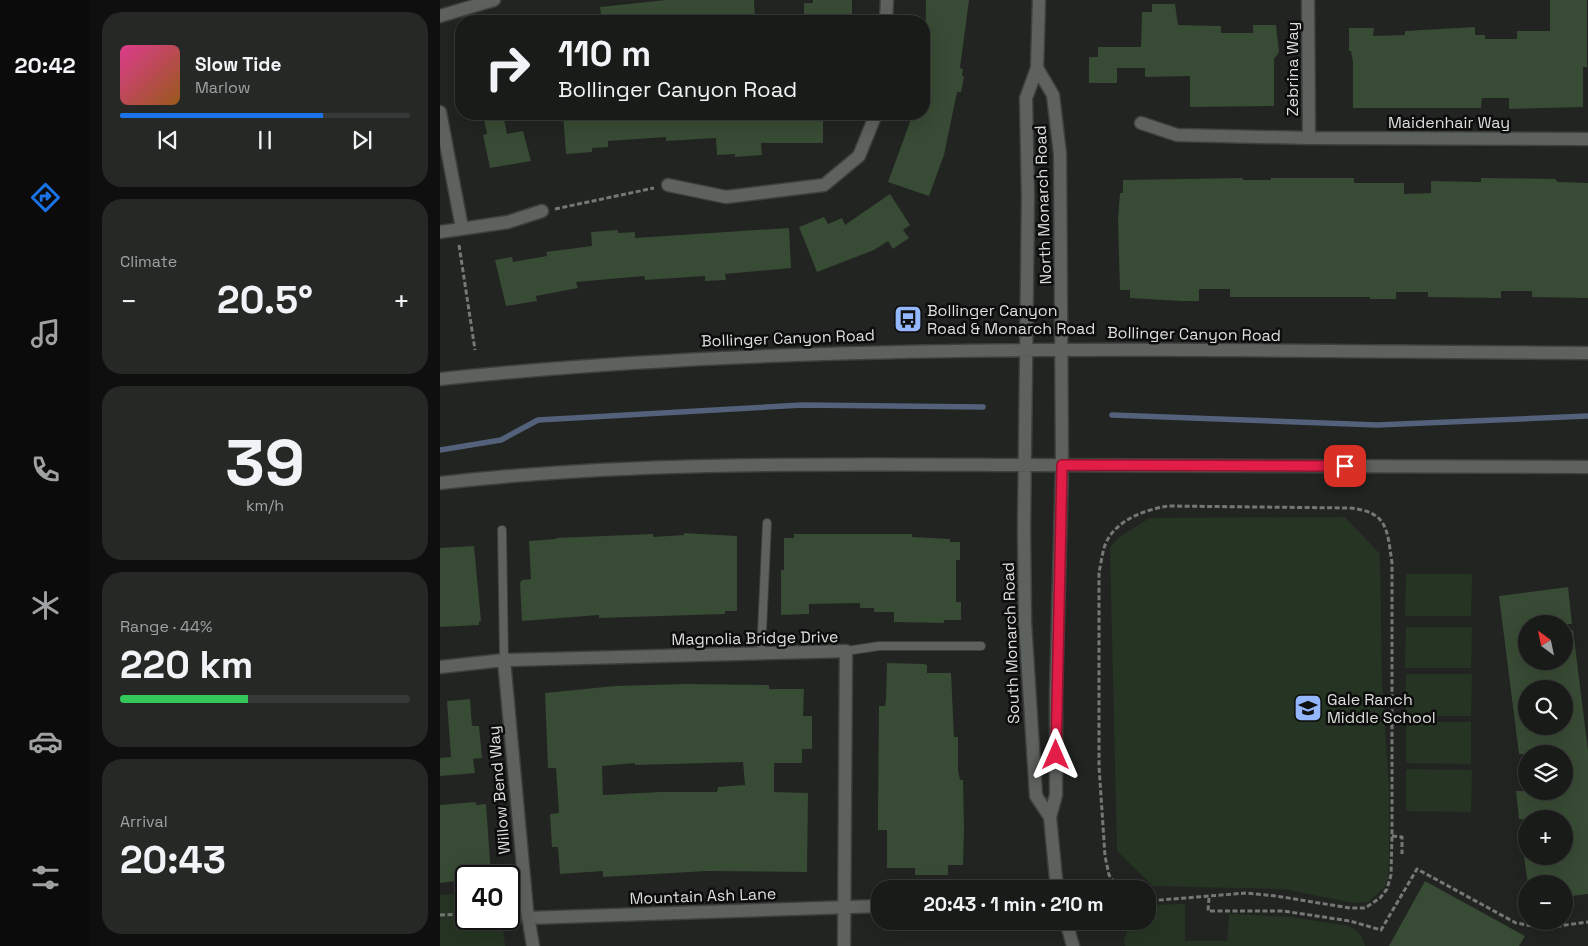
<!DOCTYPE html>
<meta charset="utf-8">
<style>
:root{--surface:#191b19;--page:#262826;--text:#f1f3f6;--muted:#9fa1a2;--line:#373938;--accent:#1a73e8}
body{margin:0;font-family:"Space Grotesk",sans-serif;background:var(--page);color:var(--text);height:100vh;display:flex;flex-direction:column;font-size:19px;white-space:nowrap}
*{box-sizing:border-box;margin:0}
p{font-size:16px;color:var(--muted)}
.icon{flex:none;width:28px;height:28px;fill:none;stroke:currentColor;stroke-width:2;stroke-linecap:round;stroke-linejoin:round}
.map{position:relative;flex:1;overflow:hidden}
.details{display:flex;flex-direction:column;gap:12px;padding:12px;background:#0e0f0e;width:350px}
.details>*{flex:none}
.top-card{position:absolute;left:15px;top:15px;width:475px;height:105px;border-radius:20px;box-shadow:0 5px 20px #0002,0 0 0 1px var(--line);background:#191b19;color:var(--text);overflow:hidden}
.needle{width:32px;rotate:327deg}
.fabs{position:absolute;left:1078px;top:615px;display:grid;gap:10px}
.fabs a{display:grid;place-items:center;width:55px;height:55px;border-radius:50%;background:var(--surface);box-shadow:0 5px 20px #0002,0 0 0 1px var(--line);font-size:25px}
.speed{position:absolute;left:15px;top:865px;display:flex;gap:10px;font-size:25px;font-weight:700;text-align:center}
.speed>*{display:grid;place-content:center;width:65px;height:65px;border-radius:50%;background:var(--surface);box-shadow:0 5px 20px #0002,0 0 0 1px var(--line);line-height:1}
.speed .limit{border:2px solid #111;border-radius:8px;background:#fff;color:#111}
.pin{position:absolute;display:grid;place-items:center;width:42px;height:42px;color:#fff;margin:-21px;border-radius:10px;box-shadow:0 2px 8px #0006}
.me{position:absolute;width:55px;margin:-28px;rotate:0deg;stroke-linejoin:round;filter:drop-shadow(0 0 4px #0008)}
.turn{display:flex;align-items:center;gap:18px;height:105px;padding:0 20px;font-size:22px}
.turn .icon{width:65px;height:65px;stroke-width:2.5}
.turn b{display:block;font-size:35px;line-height:42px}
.big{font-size:38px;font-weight:700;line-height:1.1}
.details .widget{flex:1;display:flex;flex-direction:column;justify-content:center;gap:8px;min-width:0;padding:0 18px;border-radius:20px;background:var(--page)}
.details .dial{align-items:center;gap:0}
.dial b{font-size:65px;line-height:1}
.song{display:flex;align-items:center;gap:15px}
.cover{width:60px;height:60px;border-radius:8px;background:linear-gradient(135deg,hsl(330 70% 55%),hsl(30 70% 35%))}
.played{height:5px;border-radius:2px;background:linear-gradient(90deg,var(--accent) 70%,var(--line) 70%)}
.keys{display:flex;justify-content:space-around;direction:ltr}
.heat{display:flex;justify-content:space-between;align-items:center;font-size:28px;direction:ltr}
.charge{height:8px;border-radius:4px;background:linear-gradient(90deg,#34c759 44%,var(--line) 0)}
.trip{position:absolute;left:431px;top:880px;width:285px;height:50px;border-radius:20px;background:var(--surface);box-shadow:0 5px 20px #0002,0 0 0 1px var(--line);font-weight:700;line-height:50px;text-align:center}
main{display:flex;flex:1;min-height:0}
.dock{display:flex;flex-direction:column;width:90px;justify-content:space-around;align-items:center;background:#0a0b0a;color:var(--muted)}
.dock .icon{width:35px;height:35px}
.dock .selected{color:var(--accent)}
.dock b{font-size:22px;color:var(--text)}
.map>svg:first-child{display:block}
.green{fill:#263523}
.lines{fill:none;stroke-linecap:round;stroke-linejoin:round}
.stream{stroke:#53617b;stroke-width:5.5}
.building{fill:#384b34;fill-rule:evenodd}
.lane-casing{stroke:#3d403c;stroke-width:10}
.street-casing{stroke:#3d403c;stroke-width:15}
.secondary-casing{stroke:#3d403c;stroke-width:15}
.path{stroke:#757875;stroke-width:3;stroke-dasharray:5 2.5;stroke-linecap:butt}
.lane{stroke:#5e625e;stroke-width:8}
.street{stroke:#5e625e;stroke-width:12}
.secondary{stroke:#5e625e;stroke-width:12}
.route-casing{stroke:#92132f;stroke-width:12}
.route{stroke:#e11d48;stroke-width:9}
.labels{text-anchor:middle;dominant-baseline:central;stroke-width:5;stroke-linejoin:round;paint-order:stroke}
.street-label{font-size:16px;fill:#dddfdc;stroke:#0c0d0c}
.poi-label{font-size:16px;fill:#dddfdc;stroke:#0c0d0c;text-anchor:start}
</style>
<main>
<nav class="dock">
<b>20:42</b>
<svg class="icon selected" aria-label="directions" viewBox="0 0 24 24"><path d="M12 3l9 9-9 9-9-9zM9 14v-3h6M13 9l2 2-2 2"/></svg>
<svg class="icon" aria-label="music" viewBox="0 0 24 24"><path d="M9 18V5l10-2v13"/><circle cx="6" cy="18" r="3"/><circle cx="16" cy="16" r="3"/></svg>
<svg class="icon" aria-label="phone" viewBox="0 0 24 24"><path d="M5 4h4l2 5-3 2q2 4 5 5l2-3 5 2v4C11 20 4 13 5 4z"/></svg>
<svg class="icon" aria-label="climate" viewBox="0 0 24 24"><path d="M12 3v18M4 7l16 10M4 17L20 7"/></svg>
<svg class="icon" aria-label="car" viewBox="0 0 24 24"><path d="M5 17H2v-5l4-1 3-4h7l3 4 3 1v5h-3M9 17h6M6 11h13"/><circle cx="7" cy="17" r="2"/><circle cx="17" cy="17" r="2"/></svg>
<svg class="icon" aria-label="filters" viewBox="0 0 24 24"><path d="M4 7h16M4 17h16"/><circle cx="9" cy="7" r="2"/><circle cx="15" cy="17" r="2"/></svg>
</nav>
<section class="details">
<div class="widget">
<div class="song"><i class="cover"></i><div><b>Slow Tide</b><p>Marlow</p></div></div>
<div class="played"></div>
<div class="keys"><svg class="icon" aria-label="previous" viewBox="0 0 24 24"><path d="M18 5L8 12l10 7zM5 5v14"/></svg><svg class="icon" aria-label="pause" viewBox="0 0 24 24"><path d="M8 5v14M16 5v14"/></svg><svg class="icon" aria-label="next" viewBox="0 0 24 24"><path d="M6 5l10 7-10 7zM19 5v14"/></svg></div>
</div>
<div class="widget"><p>Climate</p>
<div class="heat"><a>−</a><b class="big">20.5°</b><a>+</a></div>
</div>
<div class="widget dial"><b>39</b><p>km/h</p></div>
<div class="widget"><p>Range · 44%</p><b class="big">220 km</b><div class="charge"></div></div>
<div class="widget"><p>Arrival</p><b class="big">20:43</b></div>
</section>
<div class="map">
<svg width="1148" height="946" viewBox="0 0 1148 946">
<rect width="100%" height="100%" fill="#212421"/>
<path class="green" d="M905,517L940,554L942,683L949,788V860L948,879L944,888L928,902L913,903L844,889L713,886L677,851L670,548L678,538L710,518Z
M966,574H1032L1031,616H965Z
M966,627H1032L1031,668H965Z
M966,674H1032L1031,716H965Z
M966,722H1031V764L966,763Z
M966,769L1032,770L1031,812L966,811Z
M26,893V919H62L65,946H0V895Z
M745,904V941H787L789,914L852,917L908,926C918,930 922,935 925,946H685L684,939L692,921H708V905Z"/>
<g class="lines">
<path class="stream" d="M672,415L937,425L1148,416
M0,450L61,440L98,420L362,405L543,407"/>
</g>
<path class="building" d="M226,0H314L315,21H162L160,7Z
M373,0H412V20L364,21V3H373Z
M486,0H529L520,68L523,69L522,76L524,77L521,92H517L504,155L489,196L448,182L473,114H484Z
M1110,0H1147V67H1143V107L1069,109V98H1042L1041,108H913V62L911,51H909V28H934L933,36L965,35V31L1035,27V35H1045V39H1077V31H1110Z
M712,4H735L738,25L781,26V33H813V25H836L839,52L834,59V106L750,107V76L705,77V68H677V83H649V57H658V47H701L702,12H712Z
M43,114H63L67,134L83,131L91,161L50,168L43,135L47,134Z
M123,114H311V117L379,114L383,116V143H321L322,155L295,157V154L277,155L276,138L226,141V137L168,141V147L152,148V152L126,154Z
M803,178V180H831V178H914V183H964V194L991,193V181L1041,182V178L1115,179L1118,182L1148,183V298L1092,297V291H1061V298L988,297V292H956V299H930V297H790V289H759V301H741L690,298V290H680L678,220L680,193H683V180Z
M450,194L470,225L463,230L469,238L453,249L448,241L434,250L377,272L359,227L384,217L388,224L402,218L405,225Z
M349,228L351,268L285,274L286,280L265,281V276L205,280L204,276L136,282L138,288L96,296L97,301L66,306L55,260L72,257L73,262L107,256L106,252L152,246L151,232L178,230V233L195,232V238Z
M244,533L297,536V611H285V614L159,618V615L82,621L80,583L82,580L91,579L89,541L116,539V538L213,534V537L244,535Z
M354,534H472V537L510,539V542H520V560H516V602H521V620H504V623L454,622V612H434V608H420V603L369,604V614L341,615V570H344V538H354Z
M34,546L41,621H39V625L0,627V548Z
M1128,587L1132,624H1086V661H1124V630H1133L1148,750V894L1132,896L1131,893L1124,894V884H1088L1084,856H1124V819H1079L1076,791H1124V754H1079L1059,596ZM1086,689H1124V726H1086Z
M447,663L483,664L487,665V673H511L514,737H518V771L520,780H523L524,829L523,865H508V875H475V868H447V830H438V813L439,706H445L446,699Z
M247,684L329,685V689H364L363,716H372V749H362V763H334V792L368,793L367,872L267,871L163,877V871L120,874L118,847H112L110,814L119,813L116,768H108L105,693L175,686ZM303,762L305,785L278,787L277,792H220L163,795L162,766L195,763V765Z
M30,699L32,726H39L42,758L33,759L35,773L0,776V758L11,757L7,701Z
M36,802V805L46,804L51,876H26V880L0,883V805Z
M985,881L1085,936L1079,946H949Z"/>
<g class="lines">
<defs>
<path id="lane" d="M62,530L64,660
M406,651L439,646H541
M321,653L327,523"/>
<path id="street" d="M868,0L869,138
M0,16L54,0
M446,21L447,0
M0,112L22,228
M701,123L737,135L869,138L1148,139
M228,185L286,197L384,185L419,156L436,114
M0,232L68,222L102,211
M64,660L87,910L93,946
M0,667L64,660L406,651L404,946
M88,918L440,906"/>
<path id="secondary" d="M599,0L597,68L586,98L588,198L584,529L585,622L596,796L610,817
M597,68L613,95L620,154L622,465L616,696V795L610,817L617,889
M0,379C382,339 765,351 1148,353
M0,483C185,462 373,464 559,465C755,466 952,466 1148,467
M626,921L633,946"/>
</defs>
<use href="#lane" class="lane-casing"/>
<use href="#street" class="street-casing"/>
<use href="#secondary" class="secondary-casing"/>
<path class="path" d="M115,209L214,188
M19,245L35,350
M952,836L962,837V854
M679,889L669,875L665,856L659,766V572C661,564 662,554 665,545C675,520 704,510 728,506L910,508C948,512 947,529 952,563V836L951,875L947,889L940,898L925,908H910L836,896L806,893L708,901
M769,898L768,911H843L910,921L941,930L977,869L1076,923L1104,928L1148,922
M0,915L26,914"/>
<use href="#lane" class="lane"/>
<use href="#street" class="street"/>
<use href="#secondary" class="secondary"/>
</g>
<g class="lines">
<defs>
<path id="route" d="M616,755L622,465L905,466"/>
</defs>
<use href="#route" class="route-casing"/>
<use href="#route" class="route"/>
</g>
<defs>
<symbol id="bus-square" viewBox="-11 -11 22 22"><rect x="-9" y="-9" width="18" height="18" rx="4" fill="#94b7fd" stroke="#0c0d0c"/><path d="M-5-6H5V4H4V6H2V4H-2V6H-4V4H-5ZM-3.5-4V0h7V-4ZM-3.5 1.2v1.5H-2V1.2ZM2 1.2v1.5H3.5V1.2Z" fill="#111"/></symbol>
<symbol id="school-square" viewBox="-11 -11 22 22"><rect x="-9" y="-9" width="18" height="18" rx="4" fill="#94b7fd" stroke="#0c0d0c"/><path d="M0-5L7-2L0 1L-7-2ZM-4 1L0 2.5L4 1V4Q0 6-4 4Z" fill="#111"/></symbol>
</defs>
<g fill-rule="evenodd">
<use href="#bus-square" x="452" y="303" width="32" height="32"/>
<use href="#school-square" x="852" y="692" width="32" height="32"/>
</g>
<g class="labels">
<g class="street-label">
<text transform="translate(852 69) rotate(-90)">Zebrina Way</text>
<text x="1009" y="122">Maidenhair Way</text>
<text transform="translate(603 205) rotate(-92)">North Monarch Road</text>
<text transform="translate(754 334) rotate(1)">Bollinger Canyon Road</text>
<text transform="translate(348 338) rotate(-2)">Bollinger Canyon Road</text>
<text transform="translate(315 638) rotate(-1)">Magnolia Bridge Drive</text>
<text transform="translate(571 643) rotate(-92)">South Monarch Road</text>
<text transform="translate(59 790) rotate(-95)">Willow Bend Way</text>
<text transform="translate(263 896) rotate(-2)">Mountain Ash Lane</text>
</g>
<g class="poi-label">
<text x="487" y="310">Bollinger Canyon<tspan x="487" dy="18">Road &amp; Monarch Road</tspan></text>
<text x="887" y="699">Gale Ranch<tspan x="887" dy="18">Middle School</tspan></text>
</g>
</g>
</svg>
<div class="fabs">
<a><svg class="needle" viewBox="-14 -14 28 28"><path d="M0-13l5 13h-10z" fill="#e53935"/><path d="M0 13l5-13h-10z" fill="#9fa1a2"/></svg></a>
<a><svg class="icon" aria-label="search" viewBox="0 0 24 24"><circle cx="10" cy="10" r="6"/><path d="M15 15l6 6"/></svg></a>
<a><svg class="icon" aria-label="layers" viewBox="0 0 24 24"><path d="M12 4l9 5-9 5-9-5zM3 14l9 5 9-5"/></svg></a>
<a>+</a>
<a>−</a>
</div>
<div class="speed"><div class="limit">40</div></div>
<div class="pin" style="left:905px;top:466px;background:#d93025"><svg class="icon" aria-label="arrive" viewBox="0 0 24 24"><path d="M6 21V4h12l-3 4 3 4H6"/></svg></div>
<svg class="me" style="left:616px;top:755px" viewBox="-20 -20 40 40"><path d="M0-17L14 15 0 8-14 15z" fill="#e11d48" stroke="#fff" stroke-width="4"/></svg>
<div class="trip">20:43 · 1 min · 210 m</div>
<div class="top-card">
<div class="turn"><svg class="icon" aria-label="right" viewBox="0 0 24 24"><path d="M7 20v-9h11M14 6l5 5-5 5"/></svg><div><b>110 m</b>Bollinger Canyon Road</div></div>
</div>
</div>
</main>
